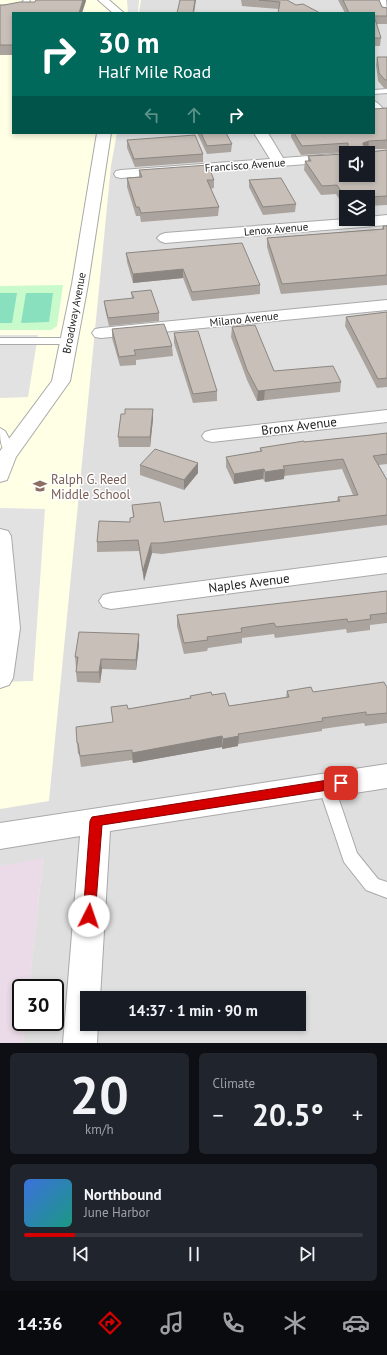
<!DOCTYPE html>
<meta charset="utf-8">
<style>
:root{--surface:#171b24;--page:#20242c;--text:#f1f3f6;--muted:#9ea1a6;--line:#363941;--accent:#d40000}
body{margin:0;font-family:"PT Sans",sans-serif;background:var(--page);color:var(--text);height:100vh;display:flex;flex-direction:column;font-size:15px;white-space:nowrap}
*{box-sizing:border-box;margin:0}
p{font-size:13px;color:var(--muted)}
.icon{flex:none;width:22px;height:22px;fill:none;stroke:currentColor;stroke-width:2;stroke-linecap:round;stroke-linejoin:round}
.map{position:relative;height:1043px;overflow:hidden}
.side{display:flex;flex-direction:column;gap:10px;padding:10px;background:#0d0f14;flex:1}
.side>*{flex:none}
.top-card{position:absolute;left:12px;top:12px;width:363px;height:122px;border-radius:0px;box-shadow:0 2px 6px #0003;background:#00695c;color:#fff;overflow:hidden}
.controls{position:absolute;left:339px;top:146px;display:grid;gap:8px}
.controls a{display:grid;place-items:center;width:36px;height:36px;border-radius:0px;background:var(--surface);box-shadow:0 2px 6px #0003;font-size:20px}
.speed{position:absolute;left:12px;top:979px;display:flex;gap:8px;font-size:20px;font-weight:700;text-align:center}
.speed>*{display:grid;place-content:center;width:52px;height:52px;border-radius:50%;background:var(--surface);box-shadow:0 2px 6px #0003;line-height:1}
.speed .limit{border:2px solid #111;border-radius:6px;background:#fff;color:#111}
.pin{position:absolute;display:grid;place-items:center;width:34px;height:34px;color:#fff;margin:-17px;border-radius:8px;box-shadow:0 2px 6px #0006}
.me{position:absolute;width:44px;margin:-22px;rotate:4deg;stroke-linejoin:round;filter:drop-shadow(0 0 3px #0008)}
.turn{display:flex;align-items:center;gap:14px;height:84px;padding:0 20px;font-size:18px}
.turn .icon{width:52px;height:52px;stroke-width:2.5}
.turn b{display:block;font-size:28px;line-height:34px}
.lanes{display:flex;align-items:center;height:38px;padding:0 20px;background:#0003;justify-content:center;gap:20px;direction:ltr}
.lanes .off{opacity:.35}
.big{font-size:30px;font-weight:600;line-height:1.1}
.side .widget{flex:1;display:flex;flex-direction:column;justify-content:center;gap:6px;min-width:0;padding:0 14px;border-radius:6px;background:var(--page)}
.side .dial{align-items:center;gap:0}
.dial b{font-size:52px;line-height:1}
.song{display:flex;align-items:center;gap:12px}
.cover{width:48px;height:48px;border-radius:6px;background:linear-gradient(135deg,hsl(220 70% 55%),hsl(170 70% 35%))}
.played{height:4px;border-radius:2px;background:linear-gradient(90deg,var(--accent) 15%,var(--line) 15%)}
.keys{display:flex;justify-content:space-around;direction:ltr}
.heat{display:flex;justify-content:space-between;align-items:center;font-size:22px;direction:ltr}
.side .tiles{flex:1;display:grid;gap:10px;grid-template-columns:1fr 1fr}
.widget:last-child{grid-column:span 2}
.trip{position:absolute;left:80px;top:991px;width:226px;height:40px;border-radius:0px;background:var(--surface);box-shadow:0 2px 6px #0003;font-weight:600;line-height:40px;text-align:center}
.tab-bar{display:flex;height:64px;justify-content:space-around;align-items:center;background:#090b0e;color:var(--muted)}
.tab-bar .icon{width:28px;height:28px}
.tab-bar .selected{color:var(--accent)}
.tab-bar b{font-size:18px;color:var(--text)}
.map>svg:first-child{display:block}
.residential{fill:#e0dfdf;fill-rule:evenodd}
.industrial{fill:#ebdbe8}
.education{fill:#ffffe5}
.park{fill:#c8facc}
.pitch{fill:#88e0be}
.parking{fill:#e2e2e2}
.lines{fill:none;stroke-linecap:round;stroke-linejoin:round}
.lane-casing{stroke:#a9a9a9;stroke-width:2}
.street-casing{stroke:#a9a9a9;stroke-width:2}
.lane{fill:#fff;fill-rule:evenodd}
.street{fill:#fff;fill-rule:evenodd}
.wall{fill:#aba49e}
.shaded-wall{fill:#8b8681}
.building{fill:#c7bfb8;stroke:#8b8681}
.route{fill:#d40000;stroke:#8a0000}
.labels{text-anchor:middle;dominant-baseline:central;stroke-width:3;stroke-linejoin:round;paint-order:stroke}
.far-street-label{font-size:11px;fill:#222;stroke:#fff}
.street-label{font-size:13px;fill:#222;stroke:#fff}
.education-label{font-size:13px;fill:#785e54;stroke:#fff;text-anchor:start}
</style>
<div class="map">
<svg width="387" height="1043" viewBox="0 0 387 1043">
<rect width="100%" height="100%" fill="#f2efe9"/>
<path class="residential" d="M0,0H387V1043H23L25,1022H55V988H29L43,859L0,866ZM13,13H374V133H13ZM346,153H368V175H346ZM346,197H368V219H346ZM87,998H299V1024H87Z"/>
<path class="industrial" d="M43,858L29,988H21V1022H25L23,1043H0V866Z"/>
<path class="education" d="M0,0H141L139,13H13V133H117L111,166L49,801L0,809Z"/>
<path class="park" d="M63,285L57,326L51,330H0V286Z"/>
<path class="pitch" d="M0,293H17L12,323H0Z
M26,293H53L49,322L21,323Z"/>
<path class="parking" d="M127,0H139L138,13H128Z
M0,335H38L28,397L0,398Z
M0,508L45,509L33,681L0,682Z"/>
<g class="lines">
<defs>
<path id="lane" d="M24,0H30C23,13 13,13 0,13V9L17,8Z
M387,89V93L374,94V90Z
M374,101C379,103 386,111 385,115H381L374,107Z
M0,338H69L74,341L69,344H0Z
M0,428L5,431L16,451L14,453L10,454C0,452 0,437 0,428Z
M326,779L331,780L334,785L357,853L378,879L387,882V898L366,890L344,862L318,785L321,780Z"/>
<path id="street" d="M98,0H109L124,13H113Z
M376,0H386L387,15L383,14Z
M97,133H111L88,284L70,381L16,457L7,480L0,482V451L52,381L72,284Z
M254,133H268L283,158L346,153V161L121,178L116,177L114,174L116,171L121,170L270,159Z
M387,215V225L165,243L160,241L157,238L160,235L165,233L346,219H368V217Z
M387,300V310L101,338L95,337L92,333L95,329L101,328Z
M387,410V422L212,442L205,440L202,436L205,432L212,430Z
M0,529L8,531L11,536L20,628L13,678L9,685L0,688Z
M387,557V573L111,609L103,607L99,601L103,595L111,593Z
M387,764V788L110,831L100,998H87V1024H98L97,1043H63L80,836L0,849V823Z"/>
</defs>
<use href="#lane" class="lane-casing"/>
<use href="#street" class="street-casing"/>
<use href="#lane" class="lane"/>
<use href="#street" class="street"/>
</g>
<path class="wall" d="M36,0H86V1L13,13V55H0V5L35,2Z
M241,0H287L279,9L242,6Z
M338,0H379L382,7L387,8V24H376L381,38L380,46H374V13H345Z
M377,57H387V88H384L378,81L376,65Z
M387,108V149H368L369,152L387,150V205L368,206V197H346V208H345L336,194L321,195L304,170L305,161H308V156L368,153H347V152L301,155L291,137V133H374Z
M197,133H226L232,144L231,152L207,154Z
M127,140L203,154V162L135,167L127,148Z
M139,170L214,180V188L210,189L219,207L218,216L141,222L140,216H136L127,187V178H139Z
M249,180L296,204L295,212L263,215L249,187Z
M383,226H387V285L281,294L267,247V238L382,229Z
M126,253L260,285V294L192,301L183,278L133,283L127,262Z
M131,292L159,313V321L109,326L105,309L104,301L132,299Z
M387,312V387L377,388L345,326L346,317Z
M232,327L274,371L341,382L340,392L257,401L247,380L231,337Z
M112,329L172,346L173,356L136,360V365L120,366L112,338Z
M174,333L217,391V401L193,403L174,343Z
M153,409V419L150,447H119L118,437Z
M387,433V464L379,465L387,480V525L162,554L152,553L144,581L139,551L97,552V542L130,522L133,517L132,505L164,522L337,501L338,497L353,495L342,469L284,476V479L265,482L263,479L234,484L226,467V457L260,451V448L304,442L371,435Z
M140,465L198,473L184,490L140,475Z
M387,591V623L370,625V630L347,633L346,629L275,638L274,634L242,638V643L208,648L207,651L184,654L177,626V615Z
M139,634V645L136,670L102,669L100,683L77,682L76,672V668L75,657Z
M387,686V723L365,726L364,723L322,729V731L238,744V746L222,749V747L133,763L132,760L81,767L79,754H78L77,743L113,722L111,707L128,709L190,698V696L212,695L229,706L286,697L287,691L313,692Z"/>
<path class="shaded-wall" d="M83,0H86V1L82,13H79Z
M195,0H196L194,13H193Z
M369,141L368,150L362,152L363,143Z
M183,269V278L133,283V274Z
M265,390L264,400L257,401L258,391Z
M153,409V419L150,447V437Z
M198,463V473L184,490V480Z
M264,469L263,479L234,484V474Z
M285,469L284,479L265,482V472Z
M151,543L152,553L144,581L143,571Z
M139,634V645L136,670V660Z
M101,659L102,669L100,683L99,672Z
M222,736V747L133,763L132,753Z
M239,736L238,746L222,749L223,739Z"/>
<path class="building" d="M36,0H83L79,13H13V45H0V5H4L20,2H35Z
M180,0H195L193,13H177Z
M259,0H287L296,5L303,4L320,13H278L280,2Z
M343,0H379L382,7L387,8V16H374L381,38H374V13H349Z
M377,57H387V80H385L379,73Z
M387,108V140L369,141L363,143V145L367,146L369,152L387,150V196L368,197H346V199L337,185L322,186L305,161H311L308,156L346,154V175H368V153H347L348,152V143L302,146L294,133H374V109Z
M201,133H226L232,144L207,146Z
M195,135L203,154L134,159L127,140Z
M208,165L214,180H207L219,207L141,213L139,207H136L127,178L142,177L139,170Z
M281,178L296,204L263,207L249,180Z
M383,226H387V275L282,284L267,238L384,229Z
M242,243L260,285L192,292L183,269L133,274L126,253Z
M151,290L159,313L108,318L104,301L134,298L131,292Z
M387,312V378L378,379L346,317Z
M164,324L172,346L134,350L136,355L119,357L112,329Z
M255,325L274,371L333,366L341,382L258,391L247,370L232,327Z
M198,331L217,391L193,394L174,333Z
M125,409H153L150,437H118L121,414H125Z
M387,433V454L373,456L387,480V515L161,543H151L143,571L138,540L97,542L99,521L130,522V518L134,517L132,505L160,502L164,522L340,501L338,497L358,495L343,459L283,466L285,469L265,472L264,469L234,474L226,457L262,451L260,448L304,441V442L371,435Z
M155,449L198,463L184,480L140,465Z
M387,591V613L370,615L371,619L348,622L347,619L276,627L274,623L241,628L242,632L207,637L208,640L184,643L177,615Z
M79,632L139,634L136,660L101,659L99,672H76L78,657H75Z
M384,682L386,686H387V713L366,715V712L322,718L323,721L238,734L239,736L223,739L222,736L132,753V750L80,756L78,743H77L76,727L113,722L111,707L127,705L128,709L191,698L190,696L211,692L212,695L225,693L229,706L289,697L287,691L311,687L313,692Z"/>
<path class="route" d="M341,778L345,779L347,783L345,786L341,788L102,825L95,916L94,920L89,922L84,920L83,916L90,821L92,817Z"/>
<defs>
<symbol id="school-bare" viewBox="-9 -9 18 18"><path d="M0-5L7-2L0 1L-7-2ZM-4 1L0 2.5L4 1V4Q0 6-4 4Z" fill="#8d6e63" stroke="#fff" stroke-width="2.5" paint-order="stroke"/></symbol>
</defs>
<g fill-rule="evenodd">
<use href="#school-bare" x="30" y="476" width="20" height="20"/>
</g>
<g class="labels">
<g class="far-street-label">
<text transform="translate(245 165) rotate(-4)">Francisco Avenue</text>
<text transform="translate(276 229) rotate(-5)">Lenox Avenue</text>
<text transform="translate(74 313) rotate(-79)">Broadway Avenue</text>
<text transform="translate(244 319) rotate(-6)">Milano Avenue</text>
</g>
<g class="street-label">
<text transform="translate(299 426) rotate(-7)">Bronx Avenue</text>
<text transform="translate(249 583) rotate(-7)">Naples Avenue</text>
</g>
<g class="education-label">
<text x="51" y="479">Ralph G. Reed<tspan x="51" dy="15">Middle School</tspan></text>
</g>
</g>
</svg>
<div class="controls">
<a><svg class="icon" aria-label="sound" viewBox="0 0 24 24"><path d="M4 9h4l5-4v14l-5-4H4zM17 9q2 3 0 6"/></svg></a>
<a><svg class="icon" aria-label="layers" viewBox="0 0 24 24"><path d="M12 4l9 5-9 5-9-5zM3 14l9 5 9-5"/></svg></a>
</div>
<div class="speed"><div class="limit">30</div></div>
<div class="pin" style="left:341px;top:783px;background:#d93025"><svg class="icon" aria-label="arrive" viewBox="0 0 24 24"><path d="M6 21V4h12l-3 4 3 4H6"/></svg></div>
<svg class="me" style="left:89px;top:916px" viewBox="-20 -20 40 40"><circle r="19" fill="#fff"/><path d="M0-13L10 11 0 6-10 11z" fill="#d40000"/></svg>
<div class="trip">14:37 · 1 min · 90 m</div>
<div class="top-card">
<div class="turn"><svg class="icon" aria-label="right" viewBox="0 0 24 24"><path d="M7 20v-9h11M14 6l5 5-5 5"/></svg><div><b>30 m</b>Half Mile Road</div></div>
<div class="lanes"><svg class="icon off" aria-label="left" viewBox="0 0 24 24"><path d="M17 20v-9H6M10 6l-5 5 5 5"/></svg><svg class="icon off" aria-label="ahead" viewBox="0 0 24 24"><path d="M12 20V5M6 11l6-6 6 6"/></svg><svg class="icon" aria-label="right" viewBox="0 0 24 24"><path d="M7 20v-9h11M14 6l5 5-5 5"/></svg></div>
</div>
</div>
<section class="side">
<div class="tiles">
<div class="widget dial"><b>20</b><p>km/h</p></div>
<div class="widget"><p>Climate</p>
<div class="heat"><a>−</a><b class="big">20.5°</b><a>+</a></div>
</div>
<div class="widget">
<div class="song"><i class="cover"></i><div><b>Northbound</b><p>June Harbor</p></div></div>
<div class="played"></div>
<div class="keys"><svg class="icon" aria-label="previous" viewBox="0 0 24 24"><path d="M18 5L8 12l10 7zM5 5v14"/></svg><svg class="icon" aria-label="pause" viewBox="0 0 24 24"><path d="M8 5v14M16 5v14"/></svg><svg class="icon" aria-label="next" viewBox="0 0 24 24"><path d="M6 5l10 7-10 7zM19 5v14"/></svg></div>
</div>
</div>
</section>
<nav class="tab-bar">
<b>14:36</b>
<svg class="icon selected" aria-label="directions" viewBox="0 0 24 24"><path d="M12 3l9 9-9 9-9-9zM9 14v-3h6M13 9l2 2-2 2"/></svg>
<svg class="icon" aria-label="music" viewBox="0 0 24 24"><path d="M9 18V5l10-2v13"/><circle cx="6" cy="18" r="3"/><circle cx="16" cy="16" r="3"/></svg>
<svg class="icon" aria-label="phone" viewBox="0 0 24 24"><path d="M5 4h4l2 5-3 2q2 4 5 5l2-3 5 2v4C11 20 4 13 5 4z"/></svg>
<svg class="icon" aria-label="climate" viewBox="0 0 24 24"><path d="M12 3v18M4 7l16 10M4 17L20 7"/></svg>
<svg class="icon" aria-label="car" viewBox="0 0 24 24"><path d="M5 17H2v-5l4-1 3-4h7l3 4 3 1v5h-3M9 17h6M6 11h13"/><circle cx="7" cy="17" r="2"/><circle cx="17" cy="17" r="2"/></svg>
</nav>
